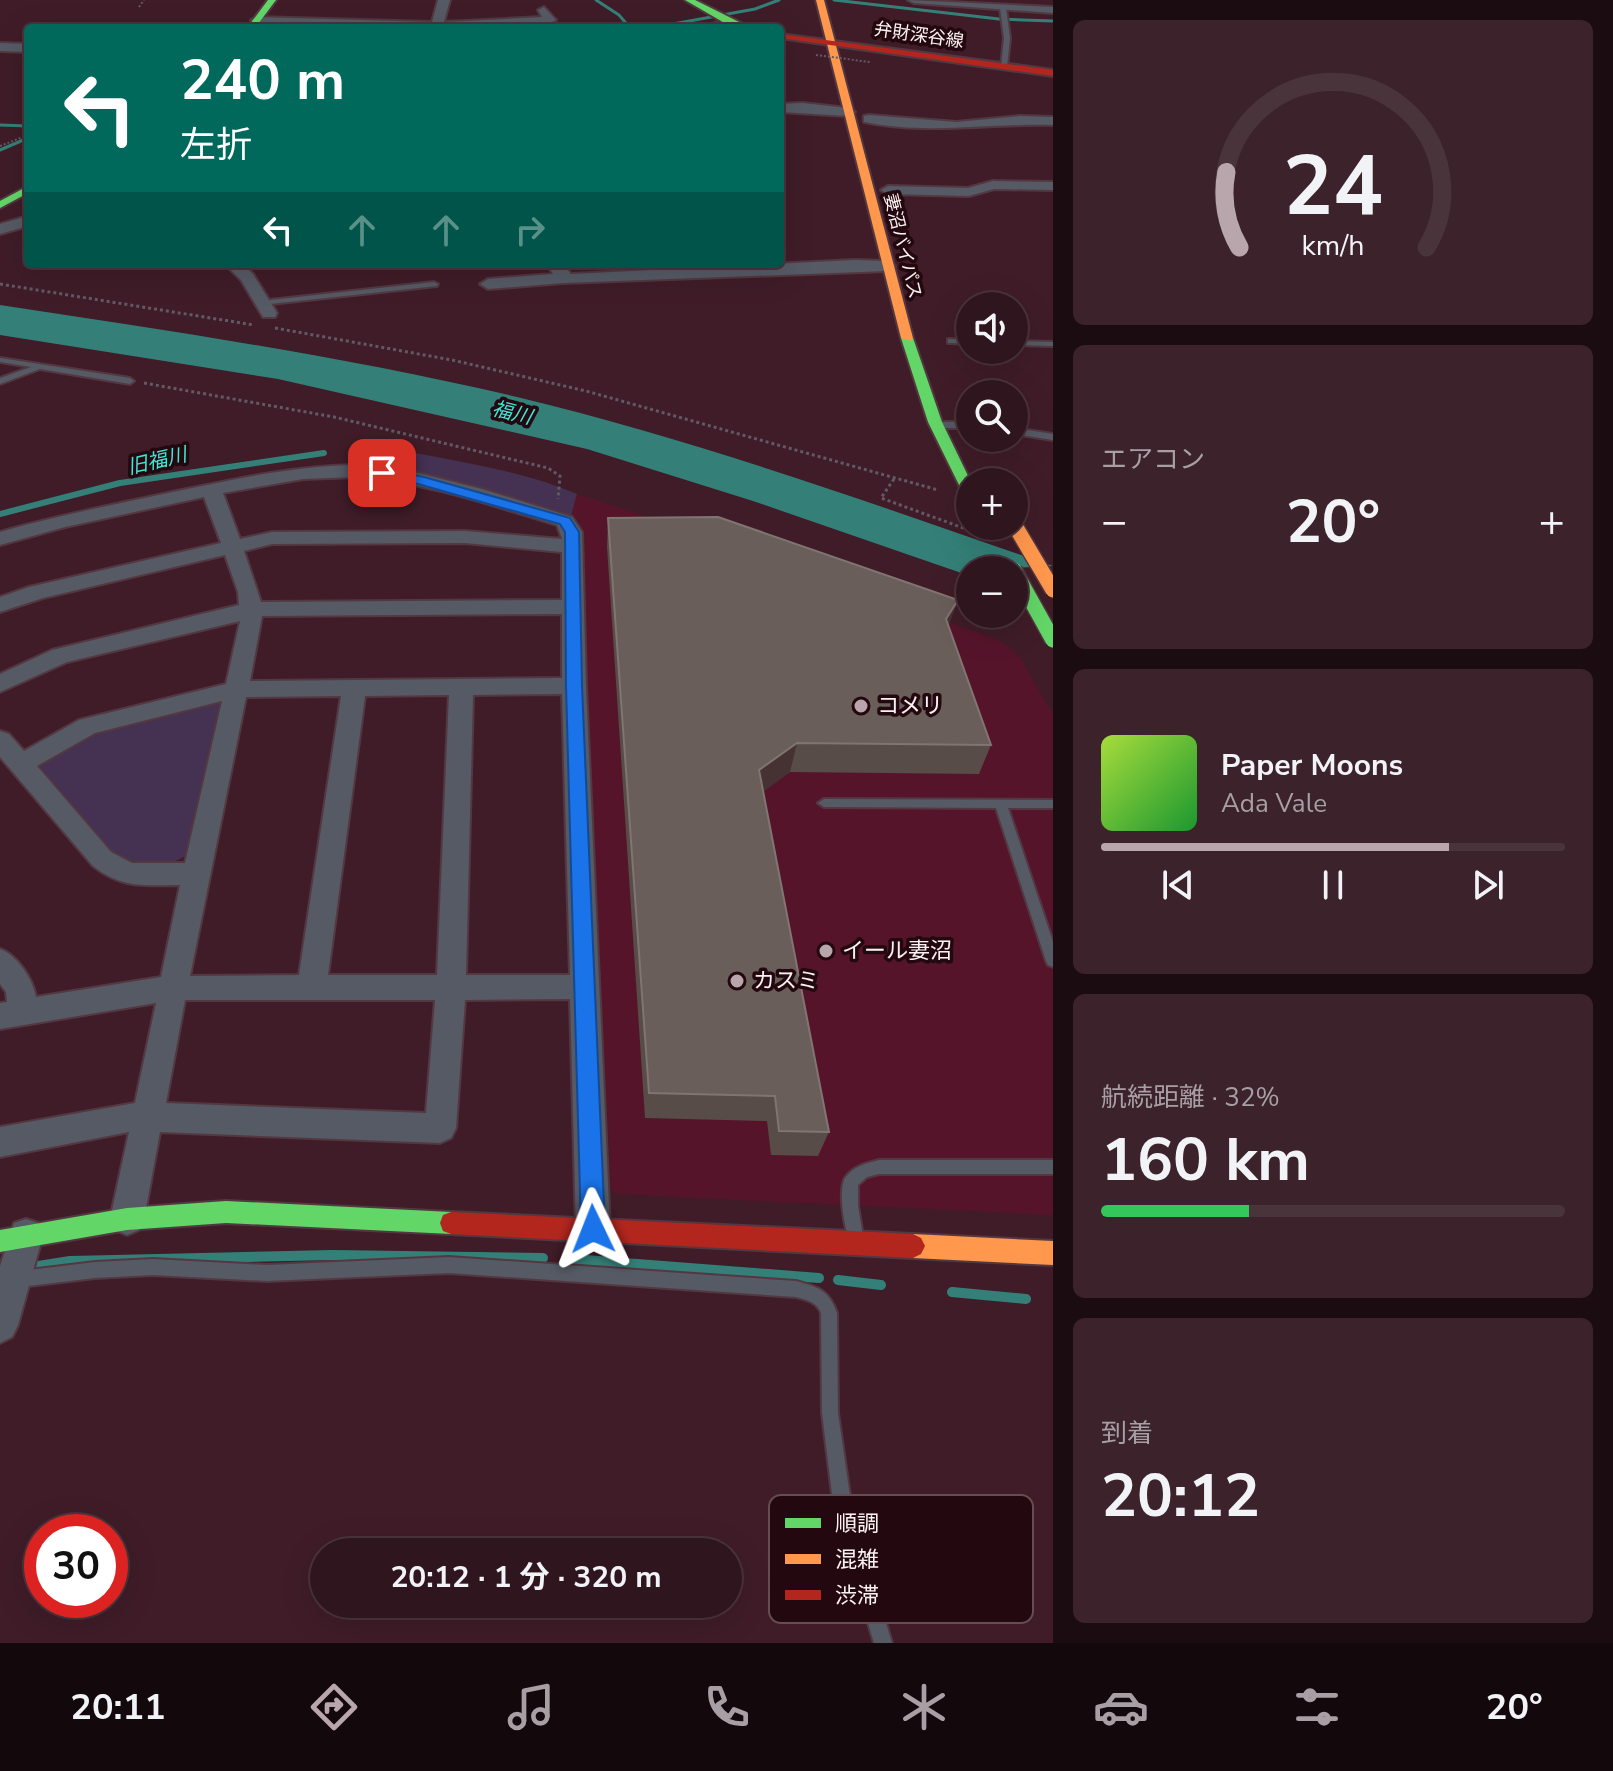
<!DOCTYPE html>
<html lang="ja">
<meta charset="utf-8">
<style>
:root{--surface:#2f151e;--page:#3b222b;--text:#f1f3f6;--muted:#a79fa4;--line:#4a343c;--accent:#b9a6ac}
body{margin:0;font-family:"Nunito Sans","Noto Sans JP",sans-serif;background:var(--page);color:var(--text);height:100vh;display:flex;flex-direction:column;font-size:30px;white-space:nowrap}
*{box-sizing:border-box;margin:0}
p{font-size:26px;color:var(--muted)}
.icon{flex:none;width:44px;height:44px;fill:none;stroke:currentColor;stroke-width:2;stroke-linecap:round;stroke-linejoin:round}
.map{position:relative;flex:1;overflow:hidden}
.drawer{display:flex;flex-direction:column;gap:20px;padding:20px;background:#1a0c10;width:560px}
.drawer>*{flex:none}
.banner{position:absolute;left:24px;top:24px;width:760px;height:244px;border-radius:8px;box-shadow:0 8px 32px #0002,0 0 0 2px var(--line);background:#00695c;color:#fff;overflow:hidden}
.controls{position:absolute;left:956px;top:292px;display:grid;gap:16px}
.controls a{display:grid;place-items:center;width:72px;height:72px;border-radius:50%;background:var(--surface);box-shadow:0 8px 32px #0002,0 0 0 2px var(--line);font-size:40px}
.speed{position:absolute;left:24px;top:1514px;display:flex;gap:16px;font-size:40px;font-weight:700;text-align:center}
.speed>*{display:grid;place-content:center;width:104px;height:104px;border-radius:50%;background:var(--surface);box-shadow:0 8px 32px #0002,0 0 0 2px var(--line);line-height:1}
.speed .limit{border:12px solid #d22;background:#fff;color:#111}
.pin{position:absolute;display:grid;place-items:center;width:68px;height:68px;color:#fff;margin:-34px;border-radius:16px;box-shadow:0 4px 12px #0006}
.me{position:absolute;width:88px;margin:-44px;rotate:358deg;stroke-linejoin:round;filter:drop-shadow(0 0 6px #0008)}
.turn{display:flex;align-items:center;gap:28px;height:168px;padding:0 24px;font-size:36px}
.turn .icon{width:104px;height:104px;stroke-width:2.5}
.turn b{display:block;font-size:56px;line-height:68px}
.lanes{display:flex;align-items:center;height:76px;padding:0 24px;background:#0003;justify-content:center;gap:40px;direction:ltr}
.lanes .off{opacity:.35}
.big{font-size:60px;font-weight:700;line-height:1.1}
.drawer .tile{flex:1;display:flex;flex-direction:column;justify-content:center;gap:12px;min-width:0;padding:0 28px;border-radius:12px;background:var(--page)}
.drawer .dial{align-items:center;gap:0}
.dial svg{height:208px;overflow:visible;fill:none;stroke:var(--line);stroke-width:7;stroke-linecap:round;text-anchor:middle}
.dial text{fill:var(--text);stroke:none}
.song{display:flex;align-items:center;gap:24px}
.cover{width:96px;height:96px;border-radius:12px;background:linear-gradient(135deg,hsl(80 70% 55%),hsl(130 70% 35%))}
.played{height:8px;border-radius:4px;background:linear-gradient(90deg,var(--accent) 75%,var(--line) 75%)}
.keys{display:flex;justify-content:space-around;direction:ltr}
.heat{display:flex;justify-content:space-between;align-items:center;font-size:44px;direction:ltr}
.charge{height:12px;border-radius:6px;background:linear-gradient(90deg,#34c759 32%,var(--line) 0)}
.trip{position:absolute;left:310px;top:1538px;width:432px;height:80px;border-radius:40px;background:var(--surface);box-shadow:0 8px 32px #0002,0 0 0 2px var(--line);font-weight:700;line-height:80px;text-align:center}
.menu{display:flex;height:128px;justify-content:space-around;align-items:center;background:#13080c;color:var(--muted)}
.menu .icon{width:56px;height:56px}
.menu .current{color:var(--accent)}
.menu b{font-size:36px;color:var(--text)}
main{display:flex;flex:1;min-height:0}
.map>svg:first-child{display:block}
.built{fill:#56142b}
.green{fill:#453152}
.water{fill:#348078}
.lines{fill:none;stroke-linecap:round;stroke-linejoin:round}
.stream-far2{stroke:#348078;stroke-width:3}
.stream-far1{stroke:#348078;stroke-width:6}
.stream{stroke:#348078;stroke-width:10}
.lane-casing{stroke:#533841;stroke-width:4}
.street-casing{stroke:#533841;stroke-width:4}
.fast-casing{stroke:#533841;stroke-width:4}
.slow-casing{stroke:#533841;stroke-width:4}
.jam-casing{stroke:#533841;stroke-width:4}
.path-far1{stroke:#615a64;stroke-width:2;stroke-dasharray:2 2;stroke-linecap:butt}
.path{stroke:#615a64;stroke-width:3;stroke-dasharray:3 3;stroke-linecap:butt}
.lane{fill:#555a65;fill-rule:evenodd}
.street{fill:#555a65;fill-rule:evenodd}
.fast{fill:#63d668;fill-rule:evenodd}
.slow{fill:#ff974d;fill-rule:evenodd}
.jam{fill:#b3261e;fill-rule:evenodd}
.fast-bridge-casing{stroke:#533841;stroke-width:18;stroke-linecap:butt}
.slow-bridge-casing{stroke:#533841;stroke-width:18;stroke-linecap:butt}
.path-bridge{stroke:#615a64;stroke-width:2;stroke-dasharray:2 2;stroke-linecap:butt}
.fast-bridge{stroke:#63d668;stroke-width:15}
.slow-bridge{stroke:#ff974d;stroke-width:15}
.wall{fill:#574c47}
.shaded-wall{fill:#463233}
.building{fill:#695e59;stroke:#807572;stroke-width:2}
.route{fill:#1a73e8;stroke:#114b97;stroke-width:2}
.poi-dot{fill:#b9a6ac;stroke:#23080f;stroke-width:3}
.labels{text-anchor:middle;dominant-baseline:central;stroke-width:7;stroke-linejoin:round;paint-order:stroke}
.far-street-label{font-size:18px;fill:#faf1f3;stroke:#23080f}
.far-water-label{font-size:20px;font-style:italic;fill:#40e5d6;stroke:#23080f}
.poi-label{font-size:22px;fill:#faf1f3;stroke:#23080f;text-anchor:start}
.key{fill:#23080f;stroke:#644e53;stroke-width:2}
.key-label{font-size:22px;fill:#faf1f3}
</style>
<main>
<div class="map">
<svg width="1053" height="1643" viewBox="0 0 1053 1643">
<rect width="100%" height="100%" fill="#3f1c28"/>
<path class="built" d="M577,494L750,550L1003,642L1020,658L1053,714V1215L615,1194L611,1187L579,520L571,516Z"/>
<path class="green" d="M379,445C446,461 513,467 577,494L571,516L427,475L359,466Z
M213,699L224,706L187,855C168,868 136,868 115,857L40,771L41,758L94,730Z"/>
<path class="water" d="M0,305C173,331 347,357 517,397C700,441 876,505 1053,566L970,570V576L753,501L587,449L278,379L0,335Z"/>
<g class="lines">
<path class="stream-far2" d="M596,0L619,15L630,28
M834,0L999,19L1053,21
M651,28L755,9L779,0
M0,125L28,126
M0,150L28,138"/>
<path class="stream-far1" d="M0,514L120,483L324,453"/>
<path class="stream" d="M572,1259L819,1278
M26,1268L70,1261L332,1255L543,1258
M838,1280L881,1285
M952,1292L1026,1299"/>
<defs>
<path id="lane" d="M1003,6L1006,8L1010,38L1007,67L1004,69L1001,67L1004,38L1000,8Z
M434,282L438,284L437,286L261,305L257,303L261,301Z
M948,339L970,340V344L951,343H948Z
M1014,341L1053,342V346L1014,345Z
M0,358L130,378L134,381L130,384L40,369L0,384V378L31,367L0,362Z
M970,422V428H939L935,425L939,422Z
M1014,428L1053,434V440L1014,434Z
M824,799L1053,800V808H1008L1053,942V967L1048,965L1046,961L996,808L824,807L818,803Z
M879,1160H1053V1174H879L867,1177L858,1185V1206L863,1236L860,1241L855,1244L850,1241C844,1228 838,1190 845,1178C853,1166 867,1163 879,1160Z
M449,1257L796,1281C818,1287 829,1290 837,1313L838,1413L852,1510L892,1643H874L834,1510L822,1413L821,1313C817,1302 807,1300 796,1297L449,1273L267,1281L153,1275L95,1278L29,1286L0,1295V1279L29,1270L95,1262L153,1259L267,1265Z"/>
<path id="street" d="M438,0H450L444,22L542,17L538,10L544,7L556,20L550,23L466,28L257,23L251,20L257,17L432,22Z
M908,0L1053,7V13L914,3Z
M731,19L737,23L735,25L697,28Z
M0,43L28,44V52L0,51Z
M802,103L848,108L855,112L848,116L780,112V104Z
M869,115L956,122L1020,116L1053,117V125C990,123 927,135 864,122V116Z
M993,181L1053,182V190L994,189L969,196L888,194L881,190L888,186L968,188Z
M28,216V226L0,234V224Z
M855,260L887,261L895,266L887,271L563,283L488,289L480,284L488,279L553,274L547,264H563L571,274Z
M225,264H242L253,274L277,313L275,317H263L241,280Z
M356,465L406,470L482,489L572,517L582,532L586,686L610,1229L605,1241L593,1245L581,1241L576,1229L570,999L465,1000L456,1128L451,1138L440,1143L160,1132L144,1219L139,1230L127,1235L115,1230L110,1219L129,1132L0,1157V1127L135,1103L156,1003L0,1029V1003L7,1002L6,992L0,984V949C17,955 33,979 36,997L161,977L180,885C145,885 122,889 93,866L0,757V731L9,734L24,751L79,720L226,684L240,621L67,662L0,692V674L52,650L239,605L238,592L225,555L43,598L0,612V597L29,587L221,543L204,497L65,527L0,545V532C55,516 112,505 168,493C230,480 292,466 356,465ZM356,477C426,482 491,505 557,525L562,539L465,531L272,532L240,539L223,493L303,479ZM465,543L562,552V600L261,602L244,551L272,544ZM562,614V678L250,681L262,616ZM562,694L570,975H466L473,695ZM449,695L437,975H328L365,696ZM341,696L299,975L190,976L246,697ZM222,701L185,863H132L111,852L37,766L95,733ZM185,1000H435L426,1113L166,1103Z
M26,1219L38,1223L43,1235L18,1325L12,1337L0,1343V1266L14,1223Z"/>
<path id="fast" d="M268,0H276L255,28H247Z
M685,0H695L751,28L728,25Z
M28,186V193L0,208V201Z
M903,335L913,338L942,422L971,482L970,497L963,493L928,422L901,338Z
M226,1201L451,1212L459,1215L462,1223L459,1231L451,1234L226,1223L127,1230L0,1252V1230L127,1208Z"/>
<path id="slow" d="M816,0H824L913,338L911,341L901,338Z
M913,1234L1053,1241V1265L913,1258L905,1254L901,1246L905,1238Z"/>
<path id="jam" d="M780,34L1053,70V76L780,38Z
M451,1212L913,1234L921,1238L925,1246L921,1254L913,1258L451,1234L443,1231L440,1223L443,1215Z"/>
</defs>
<use href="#lane" class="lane-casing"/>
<use href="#street" class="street-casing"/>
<use href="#fast" class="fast-casing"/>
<use href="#slow" class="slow-casing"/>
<use href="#jam" class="jam-casing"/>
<path class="path-far1" d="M139,7L144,0
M0,146L28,135"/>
<path class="path" d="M0,284L254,325
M275,328L452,360L586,391L938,490
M144,383L334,417L548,468L560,476L558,499
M894,479L881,498L988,537"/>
<use href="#lane" class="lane"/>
<use href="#street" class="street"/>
<use href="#fast" class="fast"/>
<use href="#slow" class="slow"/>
<use href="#jam" class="jam"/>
<defs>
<path id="fast-bridge" d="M1014,570L1053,640"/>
<path id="slow-bridge" d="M1014,524L1053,590"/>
</defs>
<use href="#fast-bridge" class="fast-bridge-casing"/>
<use href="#slow-bridge" class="slow-bridge-casing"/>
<path class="path-bridge" d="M816,55L870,62"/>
<use href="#fast-bridge" class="fast-bridge"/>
<use href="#slow-bridge" class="slow-bridge"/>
</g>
<path class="wall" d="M608,518L958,600L948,626L991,745L979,774L790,772L763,791L829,1132L818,1156L771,1155L767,1121L645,1118L607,547Z"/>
<path class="shaded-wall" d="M958,600L947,629L946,619Z
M797,743L790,772L753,799L759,770Z"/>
<path class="building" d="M718,517L958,600L946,619L991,745L797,743L759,770L829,1132L779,1131L775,1096L649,1093L608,518Z"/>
<path class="route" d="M382,469L424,477L570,518L579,532L582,686L605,1229L601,1237L593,1240L585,1237L581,1229L566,686L565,532L560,524L418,484L377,476V470Z"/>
<g class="poi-dot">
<circle cx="861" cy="706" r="8"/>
<circle cx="826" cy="951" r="8"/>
<circle cx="737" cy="981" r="8"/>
</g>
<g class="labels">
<g class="far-street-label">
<text transform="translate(919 35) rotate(8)">弁財深谷線</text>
<text transform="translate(903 246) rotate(76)">妻沼バイパス</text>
</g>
<g class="far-water-label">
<text transform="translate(512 413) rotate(14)">福川</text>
<text transform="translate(157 461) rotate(-13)">旧福川</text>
</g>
<g class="poi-label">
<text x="877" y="706">コメリ</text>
<text x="842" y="951">イール妻沼</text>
<text x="753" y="981">カスミ</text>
</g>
</g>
<rect x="769" y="1495" width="264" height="128" rx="12" class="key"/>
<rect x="785" y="1518" width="36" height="10" fill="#63d668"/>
<rect x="785" y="1554" width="36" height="10" fill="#ff974d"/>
<rect x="785" y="1590" width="36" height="10" fill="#b3261e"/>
<g class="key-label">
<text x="835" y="1531">順調</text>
<text x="835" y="1567">混雑</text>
<text x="835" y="1603">渋滞</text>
</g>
</svg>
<div class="controls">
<a><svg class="icon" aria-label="sound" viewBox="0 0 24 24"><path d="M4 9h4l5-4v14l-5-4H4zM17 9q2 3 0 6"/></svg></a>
<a><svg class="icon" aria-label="search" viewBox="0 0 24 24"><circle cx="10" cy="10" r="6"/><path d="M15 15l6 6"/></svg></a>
<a>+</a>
<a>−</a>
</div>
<div class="speed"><div class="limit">30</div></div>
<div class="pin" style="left:382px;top:473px;background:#d93025"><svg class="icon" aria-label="arrive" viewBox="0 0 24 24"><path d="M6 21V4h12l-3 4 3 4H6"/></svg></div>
<svg class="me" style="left:593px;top:1229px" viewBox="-20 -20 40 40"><path d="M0-17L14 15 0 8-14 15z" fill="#1a73e8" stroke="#fff" stroke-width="4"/></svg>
<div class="trip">20:12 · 1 分 · 320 m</div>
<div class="banner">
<div class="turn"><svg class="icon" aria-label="left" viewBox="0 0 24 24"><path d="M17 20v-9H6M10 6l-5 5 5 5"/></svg><div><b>240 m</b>左折</div></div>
<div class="lanes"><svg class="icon" aria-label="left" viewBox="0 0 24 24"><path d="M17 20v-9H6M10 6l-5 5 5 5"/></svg><svg class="icon off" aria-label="ahead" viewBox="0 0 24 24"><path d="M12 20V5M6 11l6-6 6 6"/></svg><svg class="icon off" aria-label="ahead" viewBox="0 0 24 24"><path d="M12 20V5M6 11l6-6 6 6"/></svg><svg class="icon off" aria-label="right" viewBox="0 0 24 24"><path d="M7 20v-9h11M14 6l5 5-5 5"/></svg></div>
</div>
</div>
<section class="drawer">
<div class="tile dial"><svg viewBox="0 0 100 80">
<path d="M14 69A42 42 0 1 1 86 69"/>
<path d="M14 69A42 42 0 0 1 9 40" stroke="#b9a6ac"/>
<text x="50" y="56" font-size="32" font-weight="700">24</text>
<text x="50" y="72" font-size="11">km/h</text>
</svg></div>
<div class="tile"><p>エアコン</p>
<div class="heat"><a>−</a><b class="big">20°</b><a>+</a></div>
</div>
<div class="tile">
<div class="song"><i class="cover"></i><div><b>Paper Moons</b><p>Ada Vale</p></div></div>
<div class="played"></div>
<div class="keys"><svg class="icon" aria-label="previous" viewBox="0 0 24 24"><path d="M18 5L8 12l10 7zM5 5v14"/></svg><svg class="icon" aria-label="pause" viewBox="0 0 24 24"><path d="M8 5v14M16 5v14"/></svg><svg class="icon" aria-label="next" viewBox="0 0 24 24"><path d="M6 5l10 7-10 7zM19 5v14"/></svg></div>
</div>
<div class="tile"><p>航続距離 · 32%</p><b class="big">160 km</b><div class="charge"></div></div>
<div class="tile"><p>到着</p><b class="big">20:12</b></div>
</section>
</main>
<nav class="menu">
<b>20:11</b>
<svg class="icon current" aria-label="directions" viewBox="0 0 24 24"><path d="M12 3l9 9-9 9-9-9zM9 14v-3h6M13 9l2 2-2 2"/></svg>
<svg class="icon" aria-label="music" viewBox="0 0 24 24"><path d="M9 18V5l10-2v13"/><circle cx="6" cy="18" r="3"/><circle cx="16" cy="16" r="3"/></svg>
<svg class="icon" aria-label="phone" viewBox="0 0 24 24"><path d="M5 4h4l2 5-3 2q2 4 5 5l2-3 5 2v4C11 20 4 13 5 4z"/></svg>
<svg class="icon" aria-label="climate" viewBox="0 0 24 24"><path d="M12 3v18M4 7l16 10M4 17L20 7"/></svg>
<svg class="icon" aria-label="car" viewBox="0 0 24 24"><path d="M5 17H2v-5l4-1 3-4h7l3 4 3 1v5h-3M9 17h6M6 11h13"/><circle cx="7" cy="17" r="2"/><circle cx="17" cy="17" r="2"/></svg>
<svg class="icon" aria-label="filters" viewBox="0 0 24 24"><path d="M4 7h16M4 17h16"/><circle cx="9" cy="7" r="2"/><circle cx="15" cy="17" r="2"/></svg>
<b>20°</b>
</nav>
